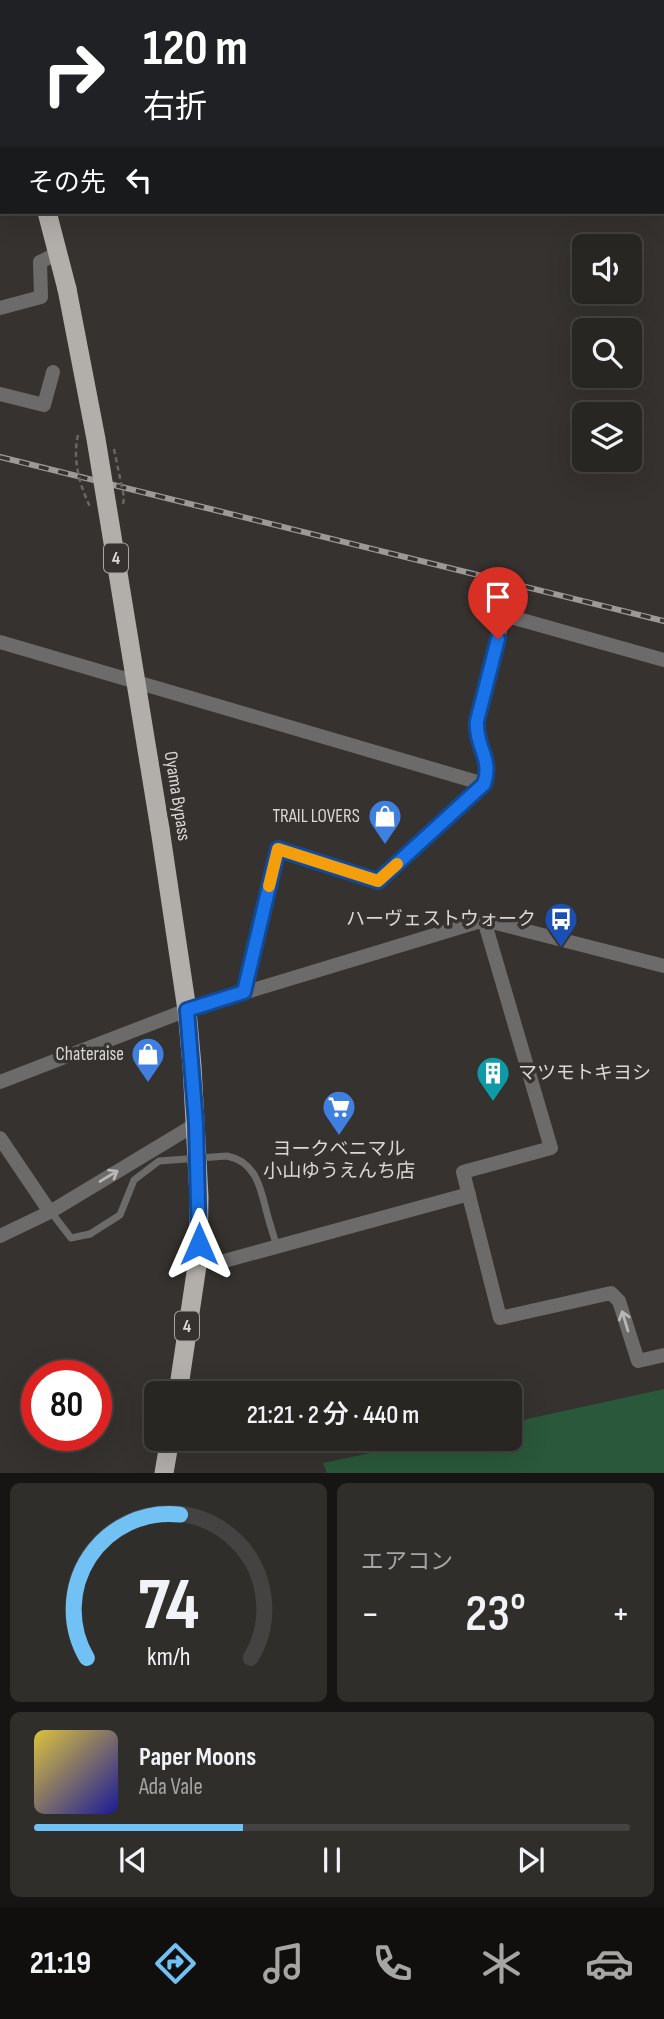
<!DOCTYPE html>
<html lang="ja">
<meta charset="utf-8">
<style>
:root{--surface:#282623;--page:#302e2b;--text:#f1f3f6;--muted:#a5a5a6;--line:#444341;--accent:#72c1f5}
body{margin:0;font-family:"Sofia Sans Condensed","Noto Sans JP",sans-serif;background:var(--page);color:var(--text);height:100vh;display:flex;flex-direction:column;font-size:26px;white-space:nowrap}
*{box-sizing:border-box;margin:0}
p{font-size:23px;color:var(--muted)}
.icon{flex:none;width:38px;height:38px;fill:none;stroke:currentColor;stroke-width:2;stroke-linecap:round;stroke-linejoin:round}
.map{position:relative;height:1473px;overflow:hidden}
.drawer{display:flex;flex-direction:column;gap:10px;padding:10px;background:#161513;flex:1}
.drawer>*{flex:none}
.top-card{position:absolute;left:0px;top:0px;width:665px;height:214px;box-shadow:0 7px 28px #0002,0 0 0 2px var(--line);background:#202124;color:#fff;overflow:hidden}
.buttons{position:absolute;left:572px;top:234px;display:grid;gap:14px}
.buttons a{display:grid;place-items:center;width:70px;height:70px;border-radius:10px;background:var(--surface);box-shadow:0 7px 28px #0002,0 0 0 2px var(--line);font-size:35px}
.speed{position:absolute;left:21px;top:1360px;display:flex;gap:14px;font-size:35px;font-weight:700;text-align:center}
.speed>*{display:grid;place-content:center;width:91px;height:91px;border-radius:50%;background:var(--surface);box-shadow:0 7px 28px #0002,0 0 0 2px var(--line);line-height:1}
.speed .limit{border:10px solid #d22;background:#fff;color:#111}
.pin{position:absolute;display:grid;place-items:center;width:60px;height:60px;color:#fff;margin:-72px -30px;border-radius:50% 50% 50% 0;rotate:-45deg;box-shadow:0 0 7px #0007}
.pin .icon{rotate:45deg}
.me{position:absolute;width:77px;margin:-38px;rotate:0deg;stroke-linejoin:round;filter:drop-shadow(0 0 5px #0008)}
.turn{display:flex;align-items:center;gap:24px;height:147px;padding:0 28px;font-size:32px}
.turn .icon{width:91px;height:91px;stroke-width:2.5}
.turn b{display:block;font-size:49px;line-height:60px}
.then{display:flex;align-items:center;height:66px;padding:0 28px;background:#0003;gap:14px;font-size:26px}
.big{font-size:52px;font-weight:600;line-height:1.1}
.drawer .widget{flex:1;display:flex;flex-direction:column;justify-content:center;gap:10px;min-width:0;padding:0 24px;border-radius:10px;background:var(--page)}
.drawer .dial{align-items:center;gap:0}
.dial svg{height:182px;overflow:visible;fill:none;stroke:var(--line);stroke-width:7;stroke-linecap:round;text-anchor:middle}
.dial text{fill:var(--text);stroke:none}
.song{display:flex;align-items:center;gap:21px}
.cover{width:84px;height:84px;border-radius:10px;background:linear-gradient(135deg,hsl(50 70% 55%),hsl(240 70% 35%))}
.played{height:7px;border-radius:4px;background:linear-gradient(90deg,var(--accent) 35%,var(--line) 35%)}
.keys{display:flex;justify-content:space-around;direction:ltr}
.heat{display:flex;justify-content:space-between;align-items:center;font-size:38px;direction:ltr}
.drawer .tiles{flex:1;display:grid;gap:10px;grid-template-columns:1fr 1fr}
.widget:last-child{grid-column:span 2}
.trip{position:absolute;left:144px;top:1381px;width:378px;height:70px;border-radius:10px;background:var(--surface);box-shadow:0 7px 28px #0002,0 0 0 2px var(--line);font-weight:600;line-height:70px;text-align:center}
.menu{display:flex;height:112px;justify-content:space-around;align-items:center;background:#100f0e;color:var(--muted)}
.menu .icon{width:49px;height:49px}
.menu .current{color:var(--accent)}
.menu b{font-size:32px;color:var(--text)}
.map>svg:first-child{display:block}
.green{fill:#2a583a}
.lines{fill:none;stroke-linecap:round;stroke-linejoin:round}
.path{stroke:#696663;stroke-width:2.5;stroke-dasharray:5 3.5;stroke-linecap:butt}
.service{stroke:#6d6b6a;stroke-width:7}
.minor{stroke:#6d6b6a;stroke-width:14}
.tertiary{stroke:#6d6b6a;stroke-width:14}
.trunk{stroke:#b2aeaa;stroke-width:19}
.rail-casing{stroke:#9c9a98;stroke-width:6}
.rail{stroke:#35322f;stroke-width:3.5;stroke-dasharray:10;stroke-linecap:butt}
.path-bridge{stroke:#696663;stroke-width:2.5;stroke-dasharray:5 3.5;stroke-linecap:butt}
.service-bridge{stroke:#6d6b6a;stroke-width:7}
.trunk-bridge{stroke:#b2aeaa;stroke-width:19}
.oneway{stroke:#b9b7b6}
.route-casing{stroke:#114b97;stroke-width:18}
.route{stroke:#1a73e8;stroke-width:12}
.slow{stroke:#f59e0b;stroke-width:12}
.labels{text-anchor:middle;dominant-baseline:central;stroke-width:7;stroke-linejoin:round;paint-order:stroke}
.shield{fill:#35322f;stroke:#a8a6a4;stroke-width:2}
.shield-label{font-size:18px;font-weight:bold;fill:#dad8d6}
.street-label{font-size:19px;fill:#dad8d6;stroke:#35322f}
.poi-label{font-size:19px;fill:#dad8d6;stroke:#35322f;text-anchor:end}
</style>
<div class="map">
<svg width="664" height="1473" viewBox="0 0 664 1473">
<rect width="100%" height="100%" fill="#35322f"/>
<path class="green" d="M664,1389V1473H327L323,1463L437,1439L509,1438V1423Z"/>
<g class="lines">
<path class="path" d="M17,2L18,0
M27,2L31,0
M0,10L2,9
M0,83L2,90"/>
<path class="service" d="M51,1212L71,1238L90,1234
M270,1224L277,1247"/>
<path class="minor" d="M0,194L2,193
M0,308L41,297L40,262L58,253
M0,394L44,405L53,372
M0,642L484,784
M484,920L551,1148L463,1172L500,1318L611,1293L619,1301L638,1361L664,1355
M244,992L278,849L378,881L484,784C493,760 475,746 477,721L504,615L664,660
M187,1010L484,920L664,966
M0,1138L50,1212
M0,1236L50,1212L196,1124
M198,1259L217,1263L469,1194"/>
<path class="tertiary" d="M0,1082L187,1010"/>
<path class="trunk" d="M0,28L2,34
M47,212L67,289
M160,829L187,1010L192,1066L199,1197L198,1259L178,1393
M164,1473L170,1438"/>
<defs>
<path id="rail" d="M0,457L664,621"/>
</defs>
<use href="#rail" class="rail-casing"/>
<use href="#rail" class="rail"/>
<path class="path-bridge" d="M78,435C72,460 80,486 91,509
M114,449L124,497L123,505"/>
<path class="service-bridge" d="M90,1234L120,1215L134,1180L159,1161L227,1156C261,1163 261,1196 270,1224"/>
<path class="trunk-bridge" d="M67,289L96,439L160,829"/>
</g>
<defs><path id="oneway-shaft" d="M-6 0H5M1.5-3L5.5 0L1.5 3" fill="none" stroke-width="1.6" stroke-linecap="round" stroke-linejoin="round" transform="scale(1.75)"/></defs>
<g class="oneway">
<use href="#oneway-shaft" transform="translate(109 1176) rotate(-31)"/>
<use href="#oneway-shaft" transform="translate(625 1321) rotate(-107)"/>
</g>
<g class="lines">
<defs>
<path id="route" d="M199,1244L196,1124L187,1010L244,992L278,849L378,881L484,784C493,759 475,746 477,721L498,639"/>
</defs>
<use href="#route" class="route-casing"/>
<use href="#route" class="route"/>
<path class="slow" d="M269,886L278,849L378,881L397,864"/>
</g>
<defs>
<symbol id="shop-pin" viewBox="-11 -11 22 30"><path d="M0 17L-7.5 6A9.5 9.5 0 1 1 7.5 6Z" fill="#3f7fe0" stroke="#35322f"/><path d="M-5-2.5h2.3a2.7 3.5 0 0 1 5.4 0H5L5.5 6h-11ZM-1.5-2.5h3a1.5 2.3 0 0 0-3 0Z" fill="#fff"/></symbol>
<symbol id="bus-pin" viewBox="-11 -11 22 30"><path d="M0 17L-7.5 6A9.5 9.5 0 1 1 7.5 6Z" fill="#1a4fb4" stroke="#35322f"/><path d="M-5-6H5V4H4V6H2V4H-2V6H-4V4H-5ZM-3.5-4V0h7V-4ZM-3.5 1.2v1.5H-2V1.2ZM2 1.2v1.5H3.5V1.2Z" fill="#fff"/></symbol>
<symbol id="building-pin" viewBox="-11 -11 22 30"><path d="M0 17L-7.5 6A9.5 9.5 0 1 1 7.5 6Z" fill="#0f9aa8" stroke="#35322f"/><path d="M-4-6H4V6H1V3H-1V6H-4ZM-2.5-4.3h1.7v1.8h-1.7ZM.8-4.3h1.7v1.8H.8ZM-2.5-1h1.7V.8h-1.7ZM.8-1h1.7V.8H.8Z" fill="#fff"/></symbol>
<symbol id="supermarket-pin" viewBox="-11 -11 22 30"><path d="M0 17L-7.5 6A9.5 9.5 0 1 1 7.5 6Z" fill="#3f7fe0" stroke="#35322f"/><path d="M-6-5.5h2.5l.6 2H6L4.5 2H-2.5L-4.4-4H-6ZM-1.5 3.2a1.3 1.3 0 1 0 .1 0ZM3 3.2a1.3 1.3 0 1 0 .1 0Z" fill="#fff"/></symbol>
</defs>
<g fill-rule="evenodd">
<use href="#shop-pin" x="366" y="797" width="38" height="52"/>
<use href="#bus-pin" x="542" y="900" width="38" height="52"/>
<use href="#shop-pin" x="129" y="1035" width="38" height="52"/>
<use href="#building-pin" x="474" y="1054" width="38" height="52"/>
<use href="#supermarket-pin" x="320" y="1088" width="38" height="52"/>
</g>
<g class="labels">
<g class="shield">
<rect x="104" y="543.5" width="24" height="29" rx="5"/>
<rect x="175" y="1311.5" width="24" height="29" rx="5"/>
</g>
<g class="shield-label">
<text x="116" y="558">4</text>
<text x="187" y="1326">4</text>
</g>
<g class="street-label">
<text transform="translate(177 796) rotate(81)">Oyama Bypass</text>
</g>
<g class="poi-label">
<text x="360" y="816">TRAIL LOVERS</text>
<text x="536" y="919">ハーヴェストウォーク</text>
<text x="124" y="1054">Chateraise</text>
<text x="518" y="1073" text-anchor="start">マツモトキヨシ</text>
<text x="339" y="1149" text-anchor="middle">ヨークベニマル<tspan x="339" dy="22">小山ゆうえんち店</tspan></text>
</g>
</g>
</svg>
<div class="buttons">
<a><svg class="icon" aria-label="sound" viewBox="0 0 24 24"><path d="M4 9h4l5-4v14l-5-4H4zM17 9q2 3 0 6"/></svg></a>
<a><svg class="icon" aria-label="search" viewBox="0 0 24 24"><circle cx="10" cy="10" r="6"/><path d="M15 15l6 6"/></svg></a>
<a><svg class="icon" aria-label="layers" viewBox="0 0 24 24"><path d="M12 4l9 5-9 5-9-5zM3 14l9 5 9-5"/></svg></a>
</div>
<div class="speed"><div class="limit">80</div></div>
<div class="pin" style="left:498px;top:639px;background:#d93025"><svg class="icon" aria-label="arrive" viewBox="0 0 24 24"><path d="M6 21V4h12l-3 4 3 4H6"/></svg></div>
<svg class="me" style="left:199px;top:1244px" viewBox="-20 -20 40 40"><path d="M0-17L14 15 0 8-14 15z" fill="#1a73e8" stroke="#fff" stroke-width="4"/></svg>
<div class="trip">21:21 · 2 分 · 440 m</div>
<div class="top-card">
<div class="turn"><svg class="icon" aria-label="right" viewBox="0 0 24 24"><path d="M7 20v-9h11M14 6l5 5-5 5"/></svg><div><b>120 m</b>右折</div></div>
<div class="then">その先<svg class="icon" aria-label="left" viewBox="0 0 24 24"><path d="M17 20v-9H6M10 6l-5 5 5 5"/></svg></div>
</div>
</div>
<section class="drawer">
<div class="tiles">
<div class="widget dial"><svg viewBox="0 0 100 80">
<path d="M14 69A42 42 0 1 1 86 69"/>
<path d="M14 69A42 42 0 0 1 55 6" stroke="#72c1f5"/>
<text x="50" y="56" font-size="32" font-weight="700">74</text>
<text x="50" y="72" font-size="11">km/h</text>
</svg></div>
<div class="widget"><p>エアコン</p>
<div class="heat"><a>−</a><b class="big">23°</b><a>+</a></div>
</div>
<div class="widget">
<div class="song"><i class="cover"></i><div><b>Paper Moons</b><p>Ada Vale</p></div></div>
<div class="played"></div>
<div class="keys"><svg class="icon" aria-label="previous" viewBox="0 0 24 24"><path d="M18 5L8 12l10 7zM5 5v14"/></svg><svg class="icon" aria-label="pause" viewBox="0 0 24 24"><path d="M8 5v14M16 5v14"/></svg><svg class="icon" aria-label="next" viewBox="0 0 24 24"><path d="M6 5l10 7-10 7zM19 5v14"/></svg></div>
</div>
</div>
</section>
<nav class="menu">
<b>21:19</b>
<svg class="icon current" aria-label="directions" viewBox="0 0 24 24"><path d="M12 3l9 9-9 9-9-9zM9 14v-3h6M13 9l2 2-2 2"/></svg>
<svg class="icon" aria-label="music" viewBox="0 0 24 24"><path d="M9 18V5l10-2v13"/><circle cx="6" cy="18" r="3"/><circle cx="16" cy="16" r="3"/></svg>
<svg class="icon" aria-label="phone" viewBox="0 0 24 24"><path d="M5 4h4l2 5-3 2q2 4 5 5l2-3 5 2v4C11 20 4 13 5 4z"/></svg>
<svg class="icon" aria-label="climate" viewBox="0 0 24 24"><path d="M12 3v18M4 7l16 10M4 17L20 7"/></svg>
<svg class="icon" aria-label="car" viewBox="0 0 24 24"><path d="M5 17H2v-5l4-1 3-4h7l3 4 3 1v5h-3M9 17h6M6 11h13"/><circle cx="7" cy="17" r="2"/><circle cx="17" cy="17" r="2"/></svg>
</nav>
